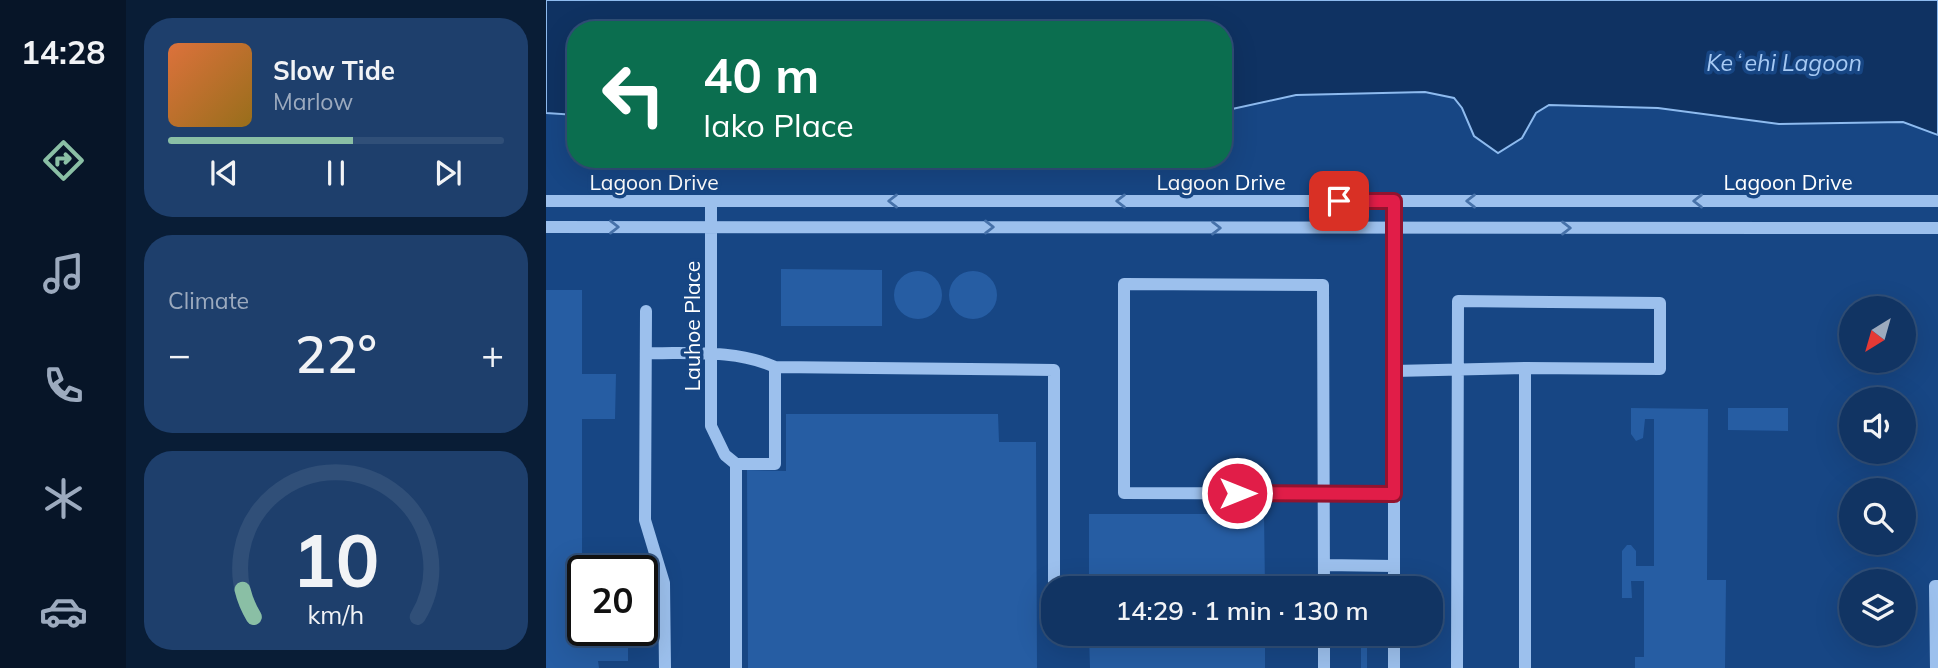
<!DOCTYPE html>
<meta charset="utf-8">
<style>
:root{--surface:#113463;--page:#1e3f6c;--text:#f1f3f6;--muted:#9caabe;--line:#304f78;--accent:#8abfa5}
body{margin:0;font-family:Mulish,sans-serif;background:var(--page);color:var(--text);height:100vh;display:flex;flex-direction:column;font-size:26px;white-space:nowrap}
*{box-sizing:border-box;margin:0}
p{font-size:23px;color:var(--muted)}
.icon{flex:none;width:38px;height:38px;fill:none;stroke:currentColor;stroke-width:2;stroke-linecap:round;stroke-linejoin:round}
.map{position:relative;flex:1;overflow:hidden}
.sheet{display:flex;flex-direction:column;gap:18px;padding:18px;background:#091d36;width:420px}
.sheet>*{flex:none}
.guide{position:absolute;left:21px;top:21px;width:665px;height:147px;border-radius:28px;box-shadow:0 7px 28px #0002,0 0 0 2px var(--line);background:#0b6e4f;color:#fff;overflow:hidden}
.needle{width:46px;rotate:217deg}
.fabs{position:absolute;left:1293px;top:296px;display:grid;gap:14px}
.fabs a{display:grid;place-items:center;width:77px;height:77px;border-radius:50%;background:var(--surface);box-shadow:0 7px 28px #0002,0 0 0 2px var(--line);font-size:35px}
.speed{position:absolute;left:21px;top:555px;display:flex;gap:14px;font-size:35px;font-weight:700;text-align:center}
.speed>*{display:grid;place-content:center;width:91px;height:91px;border-radius:50%;background:var(--surface);box-shadow:0 7px 28px #0002,0 0 0 2px var(--line);line-height:1}
.speed .limit{border:4px solid #111;border-radius:10px;background:#fff;color:#111}
.pin{position:absolute;display:grid;place-items:center;width:60px;height:60px;color:#fff;margin:-30px;border-radius:14px;box-shadow:0 4px 10px #0006}
.me{position:absolute;width:77px;margin:-38px;rotate:90deg;stroke-linejoin:round;filter:drop-shadow(0 0 5px #0008)}
.turn{display:flex;align-items:center;gap:24px;height:147px;padding:0 21px;font-size:32px}
.turn .icon{width:91px;height:91px;stroke-width:2.5}
.turn b{display:block;font-size:49px;line-height:60px}
.big{font-size:52px;font-weight:600;line-height:1.1}
.sheet .widget{flex:1;display:flex;flex-direction:column;justify-content:center;gap:10px;min-width:0;padding:0 24px;border-radius:28px;background:var(--page)}
.sheet .dial{align-items:center;gap:0}
.dial svg{height:182px;overflow:visible;fill:none;stroke:var(--line);stroke-width:7;stroke-linecap:round;text-anchor:middle}
.dial text{fill:var(--text);stroke:none}
.song{display:flex;align-items:center;gap:21px}
.cover{width:84px;height:84px;border-radius:10px;background:linear-gradient(135deg,hsl(20 70% 55%),hsl(40 70% 35%))}
.played{height:7px;border-radius:4px;background:linear-gradient(90deg,var(--accent) 55%,var(--line) 55%)}
.keys{display:flex;justify-content:space-around;direction:ltr}
.heat{display:flex;justify-content:space-between;align-items:center;font-size:38px;direction:ltr}
.trip{position:absolute;left:495px;top:576px;width:402px;height:70px;border-radius:28px;background:var(--surface);box-shadow:0 7px 28px #0002,0 0 0 2px var(--line);font-weight:600;line-height:70px;text-align:center}
main{display:flex;flex:1;min-height:0}
.tabs{display:flex;flex-direction:column;width:126px;justify-content:space-around;align-items:center;background:#071528;color:var(--muted)}
.tabs .icon{width:49px;height:49px}
.tabs .selected{color:var(--accent)}
.tabs b{font-size:32px;color:var(--text)}
.map>svg:first-child{display:block}
.water{fill:#0f3262;stroke:#8ebbef;stroke-width:2}
.building{fill:#265da3}
.lines{fill:none;stroke-linecap:round;stroke-linejoin:round}
.minor{stroke:#9cc0ed;stroke-width:12}
.oneway{stroke:#4671a9}
.route-casing{stroke:#92132f;stroke-width:18}
.route{stroke:#e11d48;stroke-width:12}
.labels{text-anchor:middle;dominant-baseline:central;stroke-width:7;stroke-linejoin:round;paint-order:stroke}
.street-label{font-size:21px;fill:#fff;stroke:#174684}
.water-label{font-size:23px;font-style:italic;fill:#a7caf4;stroke:#174684}
</style>
<main>
<nav class="tabs">
<b>14:28</b>
<svg class="icon selected" aria-label="directions" viewBox="0 0 24 24"><path d="M12 3l9 9-9 9-9-9zM9 14v-3h6M13 9l2 2-2 2"/></svg>
<svg class="icon" aria-label="music" viewBox="0 0 24 24"><path d="M9 18V5l10-2v13"/><circle cx="6" cy="18" r="3"/><circle cx="16" cy="16" r="3"/></svg>
<svg class="icon" aria-label="phone" viewBox="0 0 24 24"><path d="M5 4h4l2 5-3 2q2 4 5 5l2-3 5 2v4C11 20 4 13 5 4z"/></svg>
<svg class="icon" aria-label="climate" viewBox="0 0 24 24"><path d="M12 3v18M4 7l16 10M4 17L20 7"/></svg>
<svg class="icon" aria-label="car" viewBox="0 0 24 24"><path d="M5 17H2v-5l4-1 3-4h7l3 4 3 1v5h-3M9 17h6M6 11h13"/><circle cx="7" cy="17" r="2"/><circle cx="17" cy="17" r="2"/></svg>
</nav>
<section class="sheet">
<div class="widget">
<div class="song"><i class="cover"></i><div><b>Slow Tide</b><p>Marlow</p></div></div>
<div class="played"></div>
<div class="keys"><svg class="icon" aria-label="previous" viewBox="0 0 24 24"><path d="M18 5L8 12l10 7zM5 5v14"/></svg><svg class="icon" aria-label="pause" viewBox="0 0 24 24"><path d="M8 5v14M16 5v14"/></svg><svg class="icon" aria-label="next" viewBox="0 0 24 24"><path d="M6 5l10 7-10 7zM19 5v14"/></svg></div>
</div>
<div class="widget"><p>Climate</p>
<div class="heat"><a>−</a><b class="big">22°</b><a>+</a></div>
</div>
<div class="widget dial"><svg viewBox="0 0 100 80">
<path d="M14 69A42 42 0 1 1 86 69"/>
<path d="M14 69A42 42 0 0 1 9 57" stroke="#8abfa5"/>
<text x="50" y="56" font-size="32" font-weight="700">10</text>
<text x="50" y="72" font-size="11">km/h</text>
</svg></div>
</section>
<div class="map">
<svg width="1392" height="668" viewBox="0 0 1392 668">
<rect width="100%" height="100%" fill="#174684"/>
<path class="water" d="M0,0H1392V135L1357,122L1233,124L1112,108L1003,105L990,113L976,138L952,153L928,136L916,108L908,98L879,92L750,95L677,111V30H30V115L0,113Z"/>
<path class="building" d="M235,269L336,270V326H235Z
M403 295a24 24 0 1 1 48 0a24 24 0 1 1-48 0Z
M348 295a24 24 0 1 1 48 0a24 24 0 1 1-48 0Z
M0,290H36V374H70L69,419H36V630L82,631V661H52L53,668H0Z
M1085,408L1162,409L1161,580H1180L1179,668H1089V657H1098V581H1085L1086,598H1076V551L1081,545H1085L1090,551V566H1108V419H1099L1097,438L1090,441L1085,434Z
M1182,408H1242V431L1182,430Z
M240,414H452L453,442H490L491,668H202L201,470L240,471Z
M543,514H718L719,588H543Z
M543,634H719V668H544Z
M810,634H821V668H815V644H810Z"/>
<g class="lines">
<path class="minor" d="M0,201H1392
M165,201V426L179,455L190,464V668
M848,201V588
M0,227L1392,228
M100,311L99,520L118,583L119,668
M100,353C143,354 189,349 229,367L508,370V588
M848,371L979,368V668
M190,464H229V367
M778,565L848,566
M778,588L777,285L578,284V493C668,493 758,493 848,494
M778,634V668
M848,634V668
M911,668L912,301L1114,303V369L979,368
M1390,668L1389,586H1392"/>
</g>
<defs><path id="oneway-chevron" d="M-2-3.5L2.5 0L-2 3.5" fill="none" stroke-width="1.6" stroke-linecap="round" stroke-linejoin="round" transform="scale(1.75)"/></defs>
<g class="oneway">
<use href="#oneway-chevron" transform="translate(347 201) rotate(180)"/>
<use href="#oneway-chevron" transform="translate(575 201) rotate(180)"/>
<use href="#oneway-chevron" transform="translate(925 201) rotate(-180)"/>
<use href="#oneway-chevron" transform="translate(1152 201) rotate(-180)"/>
<use href="#oneway-chevron" transform="translate(68 227)"/>
<use href="#oneway-chevron" transform="translate(443 227)"/>
<use href="#oneway-chevron" transform="translate(670 228)"/>
<use href="#oneway-chevron" transform="translate(1020 228)"/>
</g>
<g class="lines">
<defs>
<path id="route" d="M691,493L848,494V201H793"/>
</defs>
<use href="#route" class="route-casing"/>
<use href="#route" class="route"/>
</g>
<g class="labels">
<g class="street-label">
<text x="108" y="182">Lagoon Drive</text>
<text x="675" y="182">Lagoon Drive</text>
<text x="1242" y="182">Lagoon Drive</text>
<text transform="translate(146 326) rotate(-90)">Lauhoe Place</text>
</g>
<g class="water-label">
<text x="1238" y="62">Keʻehi Lagoon</text>
</g>
</g>
</svg>
<div class="fabs">
<a><svg class="needle" viewBox="-14 -14 28 28"><path d="M0-13l5 13h-10z" fill="#e53935"/><path d="M0 13l5-13h-10z" fill="#9caabe"/></svg></a>
<a><svg class="icon" aria-label="sound" viewBox="0 0 24 24"><path d="M4 9h4l5-4v14l-5-4H4zM17 9q2 3 0 6"/></svg></a>
<a><svg class="icon" aria-label="search" viewBox="0 0 24 24"><circle cx="10" cy="10" r="6"/><path d="M15 15l6 6"/></svg></a>
<a><svg class="icon" aria-label="layers" viewBox="0 0 24 24"><path d="M12 4l9 5-9 5-9-5zM3 14l9 5 9-5"/></svg></a>
</div>
<div class="speed"><div class="limit">20</div></div>
<div class="pin" style="left:793px;top:201px;background:#d93025"><svg class="icon" aria-label="arrive" viewBox="0 0 24 24"><path d="M6 21V4h12l-3 4 3 4H6"/></svg></div>
<svg class="me" style="left:691px;top:493px" viewBox="-20 -20 40 40"><circle r="17" fill="#e11d48" stroke="#fff" stroke-width="3"/><path d="M0-11L8 9 0 5-8 9z" fill="#fff"/></svg>
<div class="trip">14:29 · 1 min · 130 m</div>
<div class="guide">
<div class="turn"><svg class="icon" aria-label="left" viewBox="0 0 24 24"><path d="M17 20v-9H6M10 6l-5 5 5 5"/></svg><div><b>40 m</b>Iako Place</div></div>
</div>
</div>
</main>
